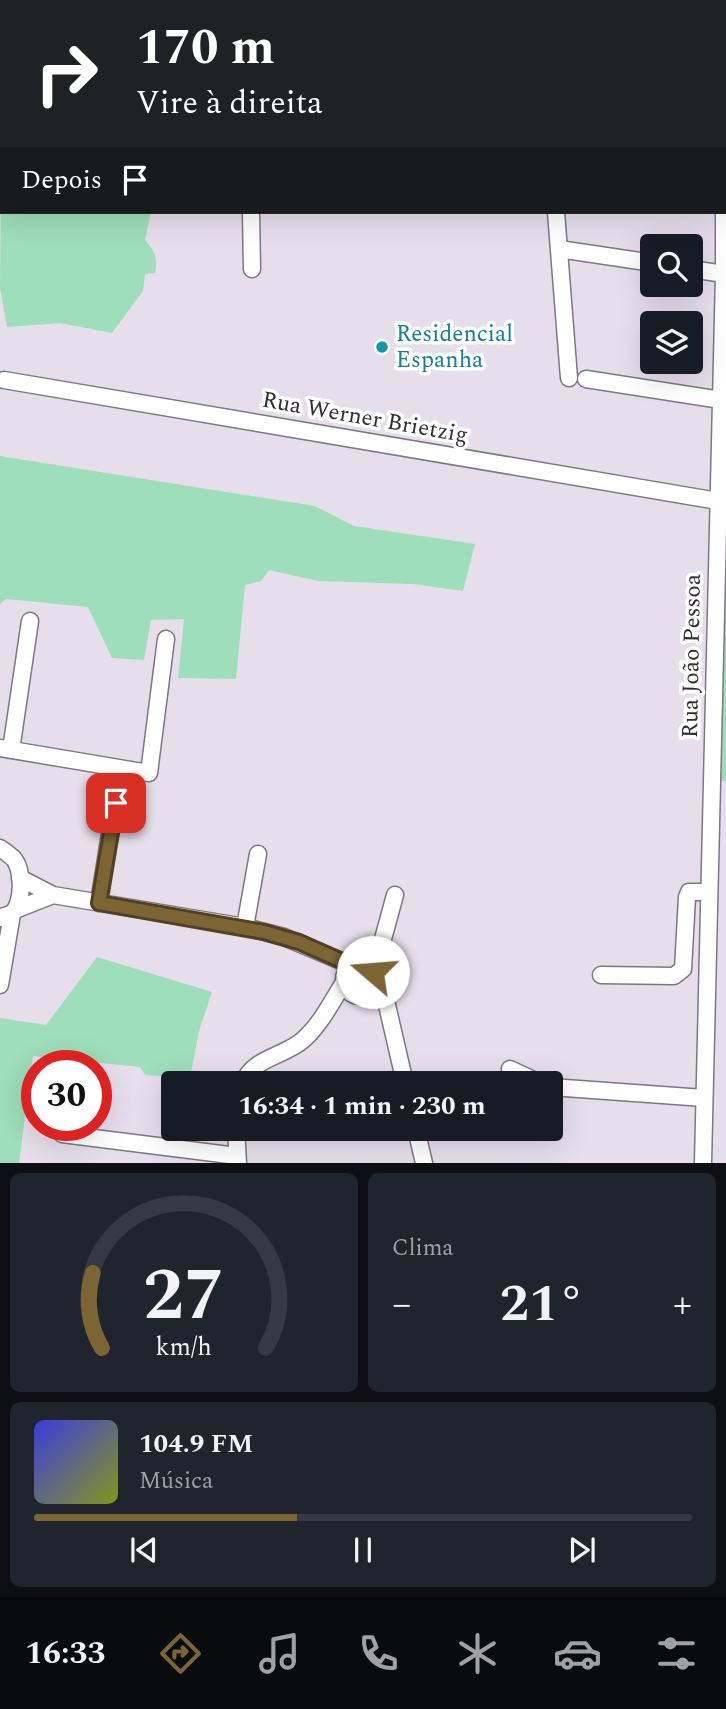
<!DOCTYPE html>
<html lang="pt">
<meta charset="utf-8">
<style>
:root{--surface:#171b24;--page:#20242c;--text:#f1f3f6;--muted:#9ea1a6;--line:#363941;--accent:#7c6434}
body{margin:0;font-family:Spectral,serif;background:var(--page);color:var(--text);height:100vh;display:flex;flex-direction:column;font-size:26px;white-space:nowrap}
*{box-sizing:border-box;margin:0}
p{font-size:23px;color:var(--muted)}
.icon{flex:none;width:38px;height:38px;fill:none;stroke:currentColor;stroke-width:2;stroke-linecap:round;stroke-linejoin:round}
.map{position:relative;height:1163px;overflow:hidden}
.details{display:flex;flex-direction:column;gap:10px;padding:10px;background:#0d0f14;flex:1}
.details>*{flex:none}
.banner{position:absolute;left:0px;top:0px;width:726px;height:214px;box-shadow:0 7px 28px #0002;background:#202124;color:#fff;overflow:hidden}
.controls{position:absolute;left:640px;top:234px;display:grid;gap:14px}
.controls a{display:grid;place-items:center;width:63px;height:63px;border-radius:7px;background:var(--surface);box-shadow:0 7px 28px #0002;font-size:35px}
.speed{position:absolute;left:21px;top:1050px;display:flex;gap:14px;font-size:35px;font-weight:700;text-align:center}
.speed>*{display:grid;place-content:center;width:91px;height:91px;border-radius:50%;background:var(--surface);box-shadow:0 7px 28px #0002;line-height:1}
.speed .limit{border:10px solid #d22;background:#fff;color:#111}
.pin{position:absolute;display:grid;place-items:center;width:60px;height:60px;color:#fff;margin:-30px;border-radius:14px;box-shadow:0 4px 10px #0006}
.me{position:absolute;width:77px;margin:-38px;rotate:288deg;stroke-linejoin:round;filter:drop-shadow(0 0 5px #0008)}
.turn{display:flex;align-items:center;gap:24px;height:147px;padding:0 21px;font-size:32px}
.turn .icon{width:91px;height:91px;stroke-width:2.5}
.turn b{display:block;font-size:49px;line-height:60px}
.then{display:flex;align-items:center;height:66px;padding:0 21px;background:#0003;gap:14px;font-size:26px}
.big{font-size:52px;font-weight:700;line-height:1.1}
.details .tile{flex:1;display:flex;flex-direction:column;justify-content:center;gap:10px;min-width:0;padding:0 24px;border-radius:10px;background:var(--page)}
.details .dial{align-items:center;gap:0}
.dial svg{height:182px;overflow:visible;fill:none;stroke:var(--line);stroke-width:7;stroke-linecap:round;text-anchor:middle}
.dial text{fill:var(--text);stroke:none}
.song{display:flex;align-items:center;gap:21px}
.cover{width:84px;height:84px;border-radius:10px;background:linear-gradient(135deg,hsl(240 70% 55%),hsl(70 70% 35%))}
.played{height:7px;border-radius:4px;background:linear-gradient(90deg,var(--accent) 40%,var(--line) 40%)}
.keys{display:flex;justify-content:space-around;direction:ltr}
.heat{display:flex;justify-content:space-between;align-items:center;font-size:38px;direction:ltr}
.details .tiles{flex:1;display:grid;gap:10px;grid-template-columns:1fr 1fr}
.tile:last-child{grid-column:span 2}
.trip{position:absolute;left:161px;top:1071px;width:402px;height:70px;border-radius:7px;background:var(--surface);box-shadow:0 7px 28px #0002;font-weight:700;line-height:70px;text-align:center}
.tabs{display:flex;height:112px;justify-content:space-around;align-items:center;background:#090b0e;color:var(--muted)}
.tabs .icon{width:49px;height:49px}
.tabs .on{color:var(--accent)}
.tabs b{font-size:32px;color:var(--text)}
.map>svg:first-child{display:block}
.green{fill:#9edeba}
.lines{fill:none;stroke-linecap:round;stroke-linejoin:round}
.minor-casing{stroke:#7f7682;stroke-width:19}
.major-casing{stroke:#7f7682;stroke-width:24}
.minor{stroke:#fff;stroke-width:16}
.major{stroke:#fff;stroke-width:21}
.route-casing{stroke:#514122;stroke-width:18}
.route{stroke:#7c6434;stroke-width:12}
.culture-dot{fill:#0f9aa8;stroke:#fff;stroke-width:2.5}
.labels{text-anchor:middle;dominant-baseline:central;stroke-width:7;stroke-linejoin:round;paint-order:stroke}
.culture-label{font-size:23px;fill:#0d838f;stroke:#fff;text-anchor:start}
.street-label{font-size:23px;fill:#312d32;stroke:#fff}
</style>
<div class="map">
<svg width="726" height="1163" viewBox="0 0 726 1163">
<rect width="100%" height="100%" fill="#e7deeb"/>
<path class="green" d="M2,63V212H151L145,240C155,251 158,258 155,273L145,274L143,291L112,333L60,323L7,327L0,288Z
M0,456L315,506L354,526L475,544L463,591L413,584L318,581L269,570L261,581L245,585L236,679L178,678L184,619L151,620L144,660L112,658L88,607L6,599L0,604Z
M726,462V781H721L724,465Z
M97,957L212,992L199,1031L190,1078L145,1075L140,1067L33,1056L19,1163H0V1018L46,1025Z"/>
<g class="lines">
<defs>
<path id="minor" d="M459,0V2
M158,2V0
M713,2V0
M251,212L252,269
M556,212L569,378
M559,249L653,263
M691,269L724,274
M586,379L721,400
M4,380L718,501
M0,748L149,773L166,639
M11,750L30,621
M0,848C4,851 10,855 14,859C23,870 24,905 11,914C10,914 1,917 0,918
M20,878L53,895L245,927L284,937L353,966
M99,903L115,802
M15,910L53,895
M245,927L258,854
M344 980a16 16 0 1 1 32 0a16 16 0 1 1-32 0Z
M374,972L395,895
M601,975L674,976L683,969L687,897L689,892H709
M375,977L387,1005L405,1083
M0,985L12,914
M510,1069L540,1083
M243,1083C254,1057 283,1057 303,1040C320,1025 332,1002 344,982
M551,1087L704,1098
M236,1129L238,1163
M416,1129L424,1163
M62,1134L237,1156
M703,1163L724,274V147"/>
<path id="major" d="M0,7H2
M724,105L726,106
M724,128L726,127"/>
</defs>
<use href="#minor" class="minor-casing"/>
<use href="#major" class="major-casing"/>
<use href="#minor" class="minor"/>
<use href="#major" class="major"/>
</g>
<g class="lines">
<defs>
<path id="route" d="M116,803L99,903L264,932L299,942L353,966L366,965L373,972"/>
</defs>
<use href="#route" class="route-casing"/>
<use href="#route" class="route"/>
</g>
<circle class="culture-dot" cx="382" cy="347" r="7"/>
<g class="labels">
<g class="culture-label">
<text x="396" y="334">Residencial<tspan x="396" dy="26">Espanha</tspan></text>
</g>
<g class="street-label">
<text transform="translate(365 418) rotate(10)">Rua Werner Brietzig</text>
<text transform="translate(692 656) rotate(-89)">Rua João Pessoa</text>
</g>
</g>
</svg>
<div class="controls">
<a><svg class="icon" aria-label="search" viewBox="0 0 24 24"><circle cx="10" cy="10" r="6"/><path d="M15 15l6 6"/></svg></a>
<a><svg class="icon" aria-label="layers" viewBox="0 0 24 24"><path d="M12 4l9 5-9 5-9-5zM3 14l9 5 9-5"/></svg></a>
</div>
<div class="speed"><div class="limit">30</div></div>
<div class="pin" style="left:116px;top:803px;background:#d93025"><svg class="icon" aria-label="arrive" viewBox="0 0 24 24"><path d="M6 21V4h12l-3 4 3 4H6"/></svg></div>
<svg class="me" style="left:373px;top:972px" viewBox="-20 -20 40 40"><circle r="19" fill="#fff"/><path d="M0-13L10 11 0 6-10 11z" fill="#7c6434"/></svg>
<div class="trip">16:34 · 1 min · 230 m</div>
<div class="banner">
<div class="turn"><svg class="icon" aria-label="right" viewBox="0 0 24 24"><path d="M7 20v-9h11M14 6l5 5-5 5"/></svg><div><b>170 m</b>Vire à direita</div></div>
<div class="then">Depois<svg class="icon" aria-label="arrive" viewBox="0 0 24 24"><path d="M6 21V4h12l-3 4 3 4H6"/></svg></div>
</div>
</div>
<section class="details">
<div class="tiles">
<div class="tile dial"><svg viewBox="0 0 100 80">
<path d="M14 69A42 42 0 1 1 86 69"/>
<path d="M14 69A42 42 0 0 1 10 36" stroke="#7c6434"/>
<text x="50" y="56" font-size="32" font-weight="700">27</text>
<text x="50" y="72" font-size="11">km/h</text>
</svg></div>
<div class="tile"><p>Clima</p>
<div class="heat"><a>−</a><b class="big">21°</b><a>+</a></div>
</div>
<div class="tile">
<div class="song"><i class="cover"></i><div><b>104.9 FM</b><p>Música</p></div></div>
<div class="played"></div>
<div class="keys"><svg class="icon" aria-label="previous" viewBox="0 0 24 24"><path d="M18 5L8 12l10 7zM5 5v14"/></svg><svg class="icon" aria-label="pause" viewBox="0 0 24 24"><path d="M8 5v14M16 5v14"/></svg><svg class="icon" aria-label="next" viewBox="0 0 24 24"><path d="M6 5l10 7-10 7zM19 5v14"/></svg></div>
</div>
</div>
</section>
<nav class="tabs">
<b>16:33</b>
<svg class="icon on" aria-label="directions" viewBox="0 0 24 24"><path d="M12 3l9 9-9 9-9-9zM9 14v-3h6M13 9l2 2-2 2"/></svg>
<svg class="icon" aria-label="music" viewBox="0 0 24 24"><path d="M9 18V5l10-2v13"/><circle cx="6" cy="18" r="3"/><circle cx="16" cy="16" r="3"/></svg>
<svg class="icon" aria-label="phone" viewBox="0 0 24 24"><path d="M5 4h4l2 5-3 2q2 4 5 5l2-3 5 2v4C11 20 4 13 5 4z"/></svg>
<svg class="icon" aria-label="climate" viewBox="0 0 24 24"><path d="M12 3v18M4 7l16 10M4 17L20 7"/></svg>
<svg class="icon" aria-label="car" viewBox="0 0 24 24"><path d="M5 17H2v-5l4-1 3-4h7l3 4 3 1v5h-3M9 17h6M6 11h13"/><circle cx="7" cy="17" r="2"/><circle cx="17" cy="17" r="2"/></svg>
<svg class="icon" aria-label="filters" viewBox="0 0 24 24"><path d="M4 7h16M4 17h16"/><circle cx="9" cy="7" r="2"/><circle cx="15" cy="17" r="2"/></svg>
</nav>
